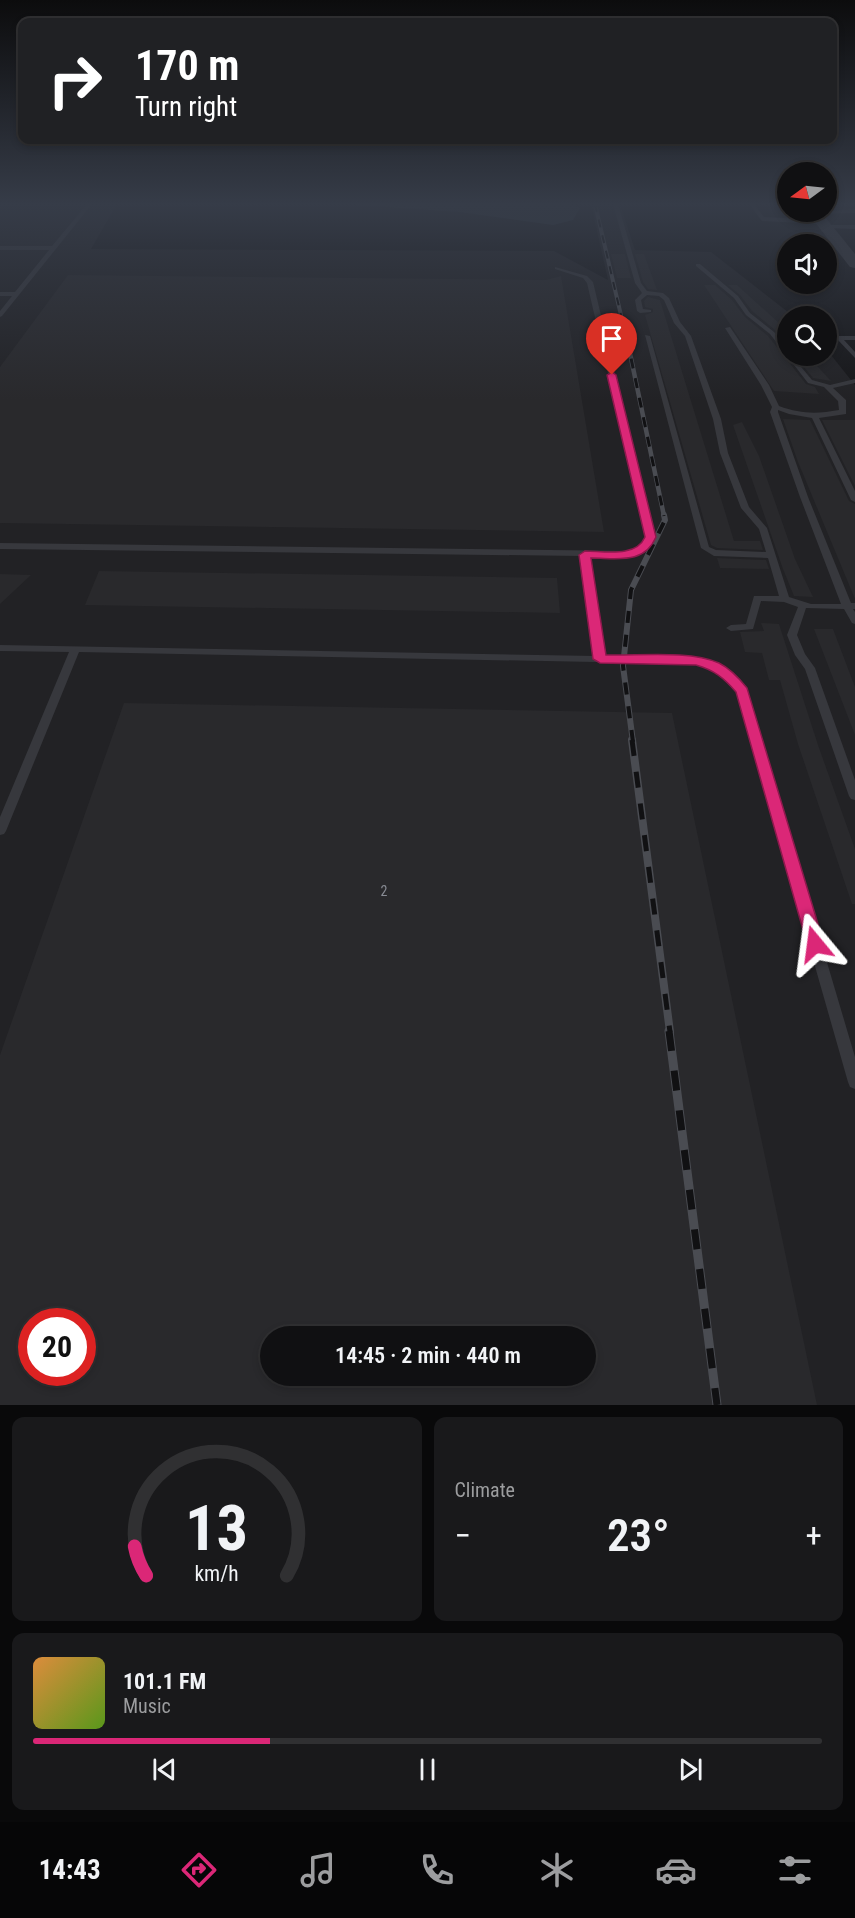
<!DOCTYPE html>
<meta charset="utf-8">
<style>
:root{--surface:#101012;--page:#19191b;--text:#f1f3f6;--muted:#9c9d9f;--line:#303032;--accent:#db2777}
body{margin:0;font-family:"Roboto Condensed",sans-serif;background:var(--page);color:var(--text);height:100vh;display:flex;flex-direction:column;font-size:22px;white-space:nowrap}
*{box-sizing:border-box;margin:0}
p{font-size:20px;color:var(--muted)}
.icon{flex:none;width:33px;height:33px;fill:none;stroke:currentColor;stroke-width:2;stroke-linecap:round;stroke-linejoin:round}
.map{position:relative;height:1405px;overflow:hidden}
.side{display:flex;flex-direction:column;gap:12px;padding:12px;background:#09090a;flex:1}
.side>*{flex:none}
.hud{position:absolute;left:18px;top:18px;width:819px;height:126px;border-radius:12px;box-shadow:0 3px 9px #0003,0 0 0 2px var(--line);background:#202124;color:#fff;overflow:hidden}
.needle{width:39px;rotate:255deg}
.tools{position:absolute;left:777px;top:162px;display:grid;gap:12px}
.tools a{display:grid;place-items:center;width:60px;height:60px;border-radius:50%;background:var(--surface);box-shadow:0 3px 9px #0003,0 0 0 2px var(--line);font-size:30px}
.speed{position:absolute;left:18px;top:1308px;display:flex;gap:12px;font-size:30px;font-weight:700;text-align:center}
.speed>*{display:grid;place-content:center;width:78px;height:78px;border-radius:50%;background:var(--surface);box-shadow:0 3px 9px #0003,0 0 0 2px var(--line);line-height:1}
.speed .limit{border:9px solid #d22;background:#fff;color:#111}
.pin{position:absolute;display:grid;place-items:center;width:51px;height:51px;color:#fff;margin:-62px -26px;border-radius:50% 50% 50% 0;rotate:-45deg;box-shadow:0 0 6px #0007}
.pin .icon{rotate:45deg}
.me{position:absolute;width:66px;margin:-33px;rotate:344deg;stroke-linejoin:round;filter:drop-shadow(0 0 4px #0008)}
.turn{display:flex;align-items:center;gap:21px;height:126px;padding:0 18px;font-size:27px}
.turn .icon{width:78px;height:78px;stroke-width:2.5}
.turn b{display:block;font-size:42px;line-height:51px}
.big{font-size:45px;font-weight:600;line-height:1.1}
.side .tile{flex:1;display:flex;flex-direction:column;justify-content:center;gap:9px;min-width:0;padding:0 21px;border-radius:12px;background:var(--page)}
.side .dial{align-items:center;gap:0}
.dial svg{height:156px;overflow:visible;fill:none;stroke:var(--line);stroke-width:7;stroke-linecap:round;text-anchor:middle}
.dial text{fill:var(--text);stroke:none}
.song{display:flex;align-items:center;gap:18px}
.cover{width:72px;height:72px;border-radius:9px;background:linear-gradient(135deg,hsl(30 70% 55%),hsl(90 70% 35%))}
.played{height:6px;border-radius:3px;background:linear-gradient(90deg,var(--accent) 30%,var(--line) 30%)}
.keys{display:flex;justify-content:space-around;direction:ltr}
.heat{display:flex;justify-content:space-between;align-items:center;font-size:33px;direction:ltr}
.side .tiles{flex:1;display:grid;gap:12px;grid-template-columns:1fr 1fr}
.tile:last-child{grid-column:span 2}
.trip{position:absolute;left:260px;top:1326px;width:336px;height:60px;border-radius:30px;background:var(--surface);box-shadow:0 3px 9px #0003,0 0 0 2px var(--line);font-weight:600;line-height:60px;text-align:center}
.tabs{display:flex;height:96px;justify-content:space-around;align-items:center;background:#060607;color:var(--muted)}
.tabs .icon{width:42px;height:42px}
.tabs .active{color:var(--accent)}
.tabs b{font-size:27px;color:var(--text)}
.map>svg:first-child{display:block}
.built{fill:#222225;fill-rule:evenodd}
.water{fill:#2c353c}
.building{fill:#29292c;fill-rule:evenodd}
.lines{fill:none;stroke-linecap:round;stroke-linejoin:round}
.service{fill:#37383d;fill-rule:evenodd}
.tertiary{fill:#37383d;fill-rule:evenodd}
.rail-far4-casing{stroke:#4a4c52;stroke-width:4}
.rail-far3-casing{stroke:#4a4c52;stroke-width:4.5}
.rail-far2-casing{stroke:#4a4c52;stroke-width:6}
.rail-far1-casing{stroke:#4a4c52;stroke-width:8}
.rail-casing{stroke:#4a4c52;stroke-width:9}
.rail-far4{stroke:#111113;stroke-width:2;stroke-dasharray:8;stroke-linecap:butt}
.rail-far3{stroke:#111113;stroke-width:3;stroke-dasharray:10;stroke-linecap:butt}
.rail-far2{stroke:#111113;stroke-width:4;stroke-dasharray:12;stroke-linecap:butt}
.rail-far1{stroke:#111113;stroke-width:5;stroke-dasharray:16;stroke-linecap:butt}
.rail{stroke:#111113;stroke-width:7;stroke-dasharray:20;stroke-linecap:butt}
.route{fill:#db2777;stroke:#8e194d;stroke-width:1.5}
.labels{text-anchor:middle;dominant-baseline:central;stroke-width:6;stroke-linejoin:round;paint-order:stroke}
.number-label{font-size:14px;fill:#888b94}
</style>
<div class="map">
<svg width="855" height="1405" viewBox="0 0 855 1405">
<rect width="100%" height="100%" fill="#161618"/>
<path class="built" d="M0,204H117L91,249L554,251L608,280L591,204H620L635,250L711,252L793,316H788V356H826L827,350L855,385V1405H0ZM32,1322H82V1372H32ZM270,1336H585V1376H270Z"/>
<path class="water" d="M342,204H572L580,208L573,220L553,225L460,212Z"/>
<path class="building" d="M611,254H625L631,278H617Z
M635,254H644L657,290L648,289L643,282Z
M68,275L546,280L561,276L604,532L0,523V367Z
M704,285H715L732,300L745,317L768,336L806,384L815,387L819,394L774,391Z
M728,285H737L779,323L788,332V344L775,330L752,311L740,295Z
M648,297L660,300L734,541H760L763,550L717,548L711,545L645,315L653,312V309L645,307L644,301Z
M795,356H808L831,381L813,378Z
M783,419L810,420L849,501L855,504V599L798,462Z
M822,420H855V486Z
M742,422L759,456L795,559L813,597L794,596L783,569L733,425Z
M717,558L766,560L769,569L720,568Z
M99,571L557,578L560,613L85,605Z
M0,574L31,575L0,604Z
M761,623L779,624L818,745L855,849V904H852L798,744L780,680H769L762,653L745,652L740,632L764,631Z
M814,629H833L855,687V735Z
M124,703L672,713L817,1405H0V1055ZM32,1322H82V1372H32ZM270,1336H585V1376H270Z"/>
<g class="lines">
<path class="service" d="M87,204H92L2,316L0,317V311L12,296H0V292H15L49,250H0V246H52Z
M613,204H618L641,283L647,291L663,293L669,298L680,322L691,336L721,419L728,453L749,507L767,528L789,597L811,604H841L800,497L770,412L772,407L761,385L725,328L730,327L769,385L779,406C801,414 817,414 839,410L838,401L824,387L808,383L770,334L746,315L734,298L696,266V264H700L738,296L750,313L774,332L788,348V356H792L812,380L830,385L855,379V383L833,388L846,400V414L819,418L855,491V502L851,500L812,418L789,414L778,410V412L808,497L851,603H855V609H853L855,612V624L852,623L844,609L806,608L797,635L805,654L815,668L855,780V800L851,799L849,796L805,669L795,655L787,635L798,607L784,602L761,601L753,629L731,631L726,628L731,625L746,624L754,596H779L768,558L714,556L701,548L645,335L650,336L709,547L716,550L766,552L759,529L741,508L720,453L713,419L685,336L674,323L664,300L659,296L647,295L641,300L643,309L651,310V312L640,313L637,311L635,300L642,293L635,283Z
M749,204H754L764,217L823,220L826,222L823,224L762,221Z
M855,209V213L814,214L811,212Z
M828,225H855V229L826,228Z
M555,267L587,276L593,282L654,537L649,550L638,556H590L605,656C623,657 642,657 661,657C699,658 723,658 747,692L855,1057V1089L850,1087L848,1082L737,693L719,675L696,664L79,652L6,831L4,834L0,835V817L69,652L0,651V645L595,656L581,556L0,549V543L633,551L642,547L646,537L587,283L583,278L555,269Z
M839,336H855V340H844L855,352V358L837,339V337Z"/>
<path class="tertiary" d="M807,212H821L855,254V268L850,267Z"/>
<defs>
<path id="rail-far4" d="M595,204L627,341"/>
<path id="rail-far3" d="M627,339L664,516"/>
<path id="rail-far2" d="M633,742L623,666L631,590L665,520L664,515"/>
<path id="rail-far1" d="M632,740L670,1032"/>
<path id="rail" d="M669,1031L717,1405"/>
</defs>
<use href="#rail-far4" class="rail-far4-casing"/>
<use href="#rail-far3" class="rail-far3-casing"/>
<use href="#rail-far2" class="rail-far2-casing"/>
<use href="#rail-far1" class="rail-far1-casing"/>
<use href="#rail" class="rail-casing"/>
<use href="#rail-far4" class="rail-far4"/>
<use href="#rail-far3" class="rail-far3"/>
<use href="#rail-far2" class="rail-far2"/>
<use href="#rail-far1" class="rail-far1"/>
<use href="#rail" class="rail"/>
</g>
<linearGradient id="sky" x2="0" y2="1"><stop stop-color="#0c0c0d"/><stop offset="0.51" stop-color="#363c48"/><stop offset="1" stop-color="#363c48" stop-opacity="0"/></linearGradient>
<rect width="855" height="400" fill="url(#sky)"/>
<path class="route" d="M612,372L616,375L656,537C644,565 617,558 591,558L606,655C639,656 689,650 719,663C731,669 739,678 747,688L824,944L821,949L815,951L809,949L807,944L736,692C724,678 714,670 696,665L600,663L593,659L579,555L585,551C604,551 636,558 645,537L607,375Z"/>
<g class="labels">
<g class="number-label">
<text x="384" y="891">2</text>
</g>
</g>
</svg>
<div class="tools">
<a><svg class="needle" viewBox="-14 -14 28 28"><path d="M0-13l5 13h-10z" fill="#e53935"/><path d="M0 13l5-13h-10z" fill="#9c9d9f"/></svg></a>
<a><svg class="icon" aria-label="sound" viewBox="0 0 24 24"><path d="M4 9h4l5-4v14l-5-4H4zM17 9q2 3 0 6"/></svg></a>
<a><svg class="icon" aria-label="search" viewBox="0 0 24 24"><circle cx="10" cy="10" r="6"/><path d="M15 15l6 6"/></svg></a>
</div>
<div class="speed"><div class="limit">20</div></div>
<div class="pin" style="left:612px;top:375px;background:#d93025"><svg class="icon" aria-label="arrive" viewBox="0 0 24 24"><path d="M6 21V4h12l-3 4 3 4H6"/></svg></div>
<svg class="me" style="left:815px;top:944px" viewBox="-20 -20 40 40"><path d="M0-17L14 15 0 8-14 15z" fill="#db2777" stroke="#fff" stroke-width="4"/></svg>
<div class="trip">14:45 · 2 min · 440 m</div>
<div class="hud">
<div class="turn"><svg class="icon" aria-label="right" viewBox="0 0 24 24"><path d="M7 20v-9h11M14 6l5 5-5 5"/></svg><div><b>170 m</b>Turn right</div></div>
</div>
</div>
<section class="side">
<div class="tiles">
<div class="tile dial"><svg viewBox="0 0 100 80">
<path d="M14 69A42 42 0 1 1 86 69"/>
<path d="M14 69A42 42 0 0 1 8 54" stroke="#db2777"/>
<text x="50" y="56" font-size="32" font-weight="700">13</text>
<text x="50" y="72" font-size="11">km/h</text>
</svg></div>
<div class="tile"><p>Climate</p>
<div class="heat"><a>−</a><b class="big">23°</b><a>+</a></div>
</div>
<div class="tile">
<div class="song"><i class="cover"></i><div><b>101.1 FM</b><p>Music</p></div></div>
<div class="played"></div>
<div class="keys"><svg class="icon" aria-label="previous" viewBox="0 0 24 24"><path d="M18 5L8 12l10 7zM5 5v14"/></svg><svg class="icon" aria-label="pause" viewBox="0 0 24 24"><path d="M8 5v14M16 5v14"/></svg><svg class="icon" aria-label="next" viewBox="0 0 24 24"><path d="M6 5l10 7-10 7zM19 5v14"/></svg></div>
</div>
</div>
</section>
<nav class="tabs">
<b>14:43</b>
<svg class="icon active" aria-label="directions" viewBox="0 0 24 24"><path d="M12 3l9 9-9 9-9-9zM9 14v-3h6M13 9l2 2-2 2"/></svg>
<svg class="icon" aria-label="music" viewBox="0 0 24 24"><path d="M9 18V5l10-2v13"/><circle cx="6" cy="18" r="3"/><circle cx="16" cy="16" r="3"/></svg>
<svg class="icon" aria-label="phone" viewBox="0 0 24 24"><path d="M5 4h4l2 5-3 2q2 4 5 5l2-3 5 2v4C11 20 4 13 5 4z"/></svg>
<svg class="icon" aria-label="climate" viewBox="0 0 24 24"><path d="M12 3v18M4 7l16 10M4 17L20 7"/></svg>
<svg class="icon" aria-label="car" viewBox="0 0 24 24"><path d="M5 17H2v-5l4-1 3-4h7l3 4 3 1v5h-3M9 17h6M6 11h13"/><circle cx="7" cy="17" r="2"/><circle cx="17" cy="17" r="2"/></svg>
<svg class="icon" aria-label="filters" viewBox="0 0 24 24"><path d="M4 7h16M4 17h16"/><circle cx="9" cy="7" r="2"/><circle cx="15" cy="17" r="2"/></svg>
</nav>
